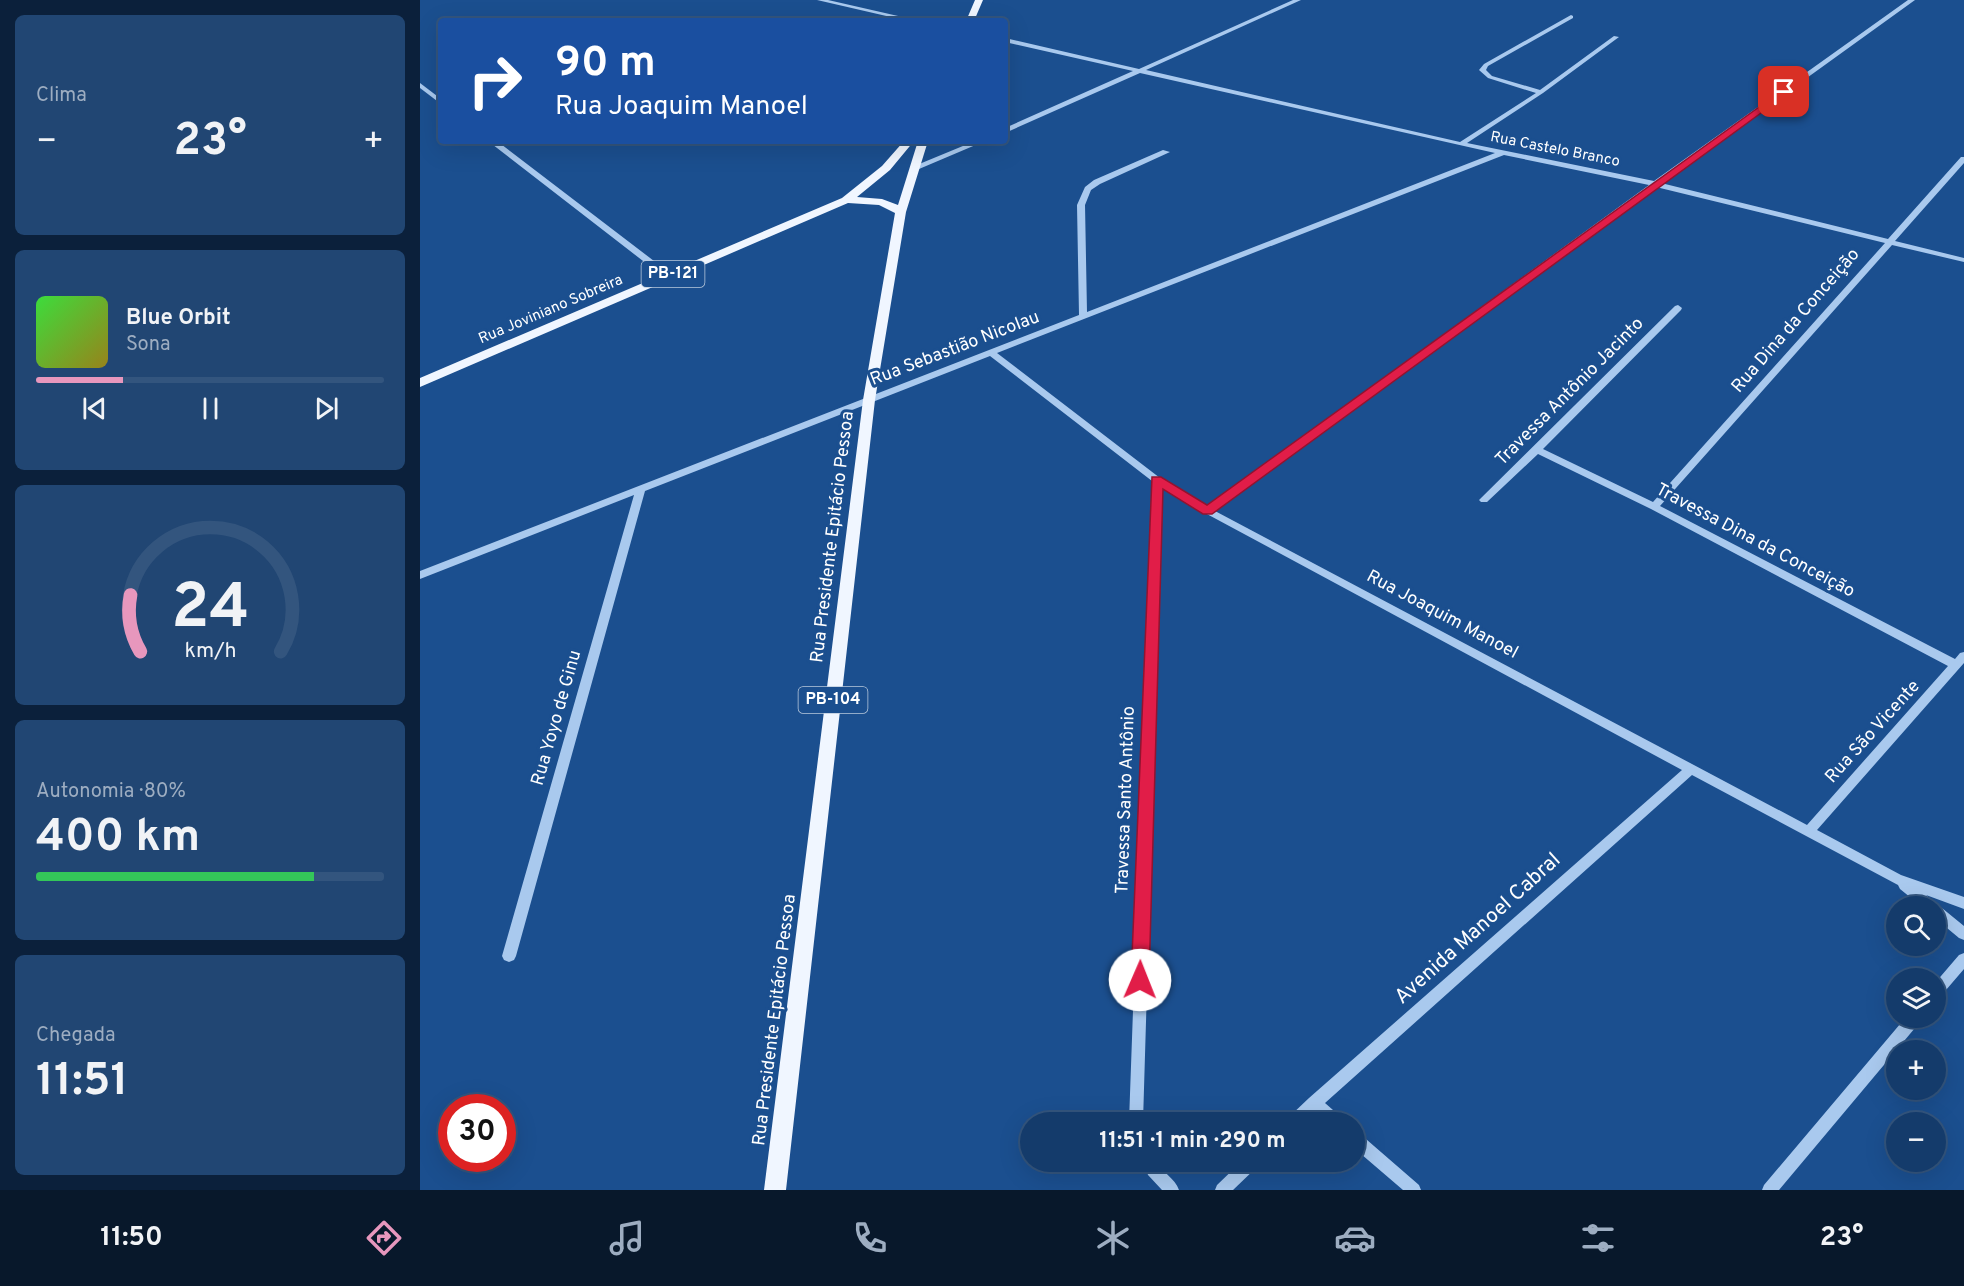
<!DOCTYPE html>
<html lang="pt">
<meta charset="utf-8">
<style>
:root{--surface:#143b6b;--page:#214673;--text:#f1f3f6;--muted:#9dadc1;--line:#33557e;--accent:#e797bd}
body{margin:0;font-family:Overpass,sans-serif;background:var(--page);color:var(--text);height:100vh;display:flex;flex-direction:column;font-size:22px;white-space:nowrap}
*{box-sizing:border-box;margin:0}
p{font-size:20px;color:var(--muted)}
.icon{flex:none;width:33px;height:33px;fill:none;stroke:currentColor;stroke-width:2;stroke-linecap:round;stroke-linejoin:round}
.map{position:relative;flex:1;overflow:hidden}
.drawer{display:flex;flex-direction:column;gap:15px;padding:15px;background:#0b203b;width:420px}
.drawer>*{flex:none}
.guide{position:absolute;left:18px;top:18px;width:570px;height:126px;border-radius:6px;box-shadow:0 6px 24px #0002,0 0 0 2px var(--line);background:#1a4fa0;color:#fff;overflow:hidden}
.fabs{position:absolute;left:1466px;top:896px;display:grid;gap:12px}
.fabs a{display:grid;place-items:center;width:60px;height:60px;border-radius:50%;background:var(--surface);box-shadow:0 6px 24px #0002,0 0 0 2px var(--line);font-size:30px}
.speed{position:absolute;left:18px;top:1094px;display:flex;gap:12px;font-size:30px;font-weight:700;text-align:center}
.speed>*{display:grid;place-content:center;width:78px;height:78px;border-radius:50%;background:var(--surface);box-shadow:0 6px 24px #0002,0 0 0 2px var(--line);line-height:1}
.speed .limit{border:9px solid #d22;background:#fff;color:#111}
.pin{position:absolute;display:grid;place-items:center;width:51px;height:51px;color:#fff;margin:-26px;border-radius:12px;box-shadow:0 3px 9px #0006}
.me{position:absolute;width:66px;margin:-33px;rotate:1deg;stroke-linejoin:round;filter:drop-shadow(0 0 4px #0008)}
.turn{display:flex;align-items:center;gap:21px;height:126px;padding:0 18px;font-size:27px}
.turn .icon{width:78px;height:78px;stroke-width:2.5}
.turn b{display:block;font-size:42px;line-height:51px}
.big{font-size:45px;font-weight:700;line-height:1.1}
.drawer .widget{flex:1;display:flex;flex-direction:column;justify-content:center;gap:9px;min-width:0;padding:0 21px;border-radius:9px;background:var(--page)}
.drawer .dial{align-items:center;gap:0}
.dial svg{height:156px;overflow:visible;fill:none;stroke:var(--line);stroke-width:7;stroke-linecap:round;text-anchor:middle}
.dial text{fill:var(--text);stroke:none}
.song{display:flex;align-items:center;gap:18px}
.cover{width:72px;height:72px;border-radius:9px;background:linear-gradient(135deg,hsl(120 70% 55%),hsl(50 70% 35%))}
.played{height:6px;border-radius:3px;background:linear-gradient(90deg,var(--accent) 25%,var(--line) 25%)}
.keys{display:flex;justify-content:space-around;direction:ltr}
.heat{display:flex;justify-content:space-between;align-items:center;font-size:33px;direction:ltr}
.charge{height:9px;border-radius:4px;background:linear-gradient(90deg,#34c759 80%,var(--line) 0)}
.trip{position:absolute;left:600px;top:1112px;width:345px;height:60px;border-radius:30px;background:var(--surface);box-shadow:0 6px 24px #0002,0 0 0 2px var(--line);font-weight:700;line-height:60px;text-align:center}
.tabs{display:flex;height:96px;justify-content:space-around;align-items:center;background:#08182b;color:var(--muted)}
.tabs .icon{width:42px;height:42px}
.tabs .selected{color:var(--accent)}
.tabs b{font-size:27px;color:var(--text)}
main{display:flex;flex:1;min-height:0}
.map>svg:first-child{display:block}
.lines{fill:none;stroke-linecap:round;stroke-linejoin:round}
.minor{fill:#a9c9ee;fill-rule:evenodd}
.major{fill:#f0f6ff;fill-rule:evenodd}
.route{fill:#e11d48;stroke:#92132f;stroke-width:1.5}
.labels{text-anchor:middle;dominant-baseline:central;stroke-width:6;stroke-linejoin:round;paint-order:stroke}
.far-street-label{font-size:15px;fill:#fff;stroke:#1b4f8f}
.shield{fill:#1b4f8f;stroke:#bbcadd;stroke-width:1.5}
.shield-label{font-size:16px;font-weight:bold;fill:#fff}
.street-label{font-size:18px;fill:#fff;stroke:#1b4f8f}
.near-street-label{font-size:21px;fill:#fff;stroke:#1b4f8f}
</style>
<main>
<section class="drawer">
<div class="widget"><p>Clima</p>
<div class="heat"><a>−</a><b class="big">23°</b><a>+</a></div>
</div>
<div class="widget">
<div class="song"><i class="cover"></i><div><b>Blue Orbit</b><p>Sona</p></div></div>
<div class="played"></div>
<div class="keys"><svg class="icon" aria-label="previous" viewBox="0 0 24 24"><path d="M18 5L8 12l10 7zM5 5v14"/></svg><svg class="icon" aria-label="pause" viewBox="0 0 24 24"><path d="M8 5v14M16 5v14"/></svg><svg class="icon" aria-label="next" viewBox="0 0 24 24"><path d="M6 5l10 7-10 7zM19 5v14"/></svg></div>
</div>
<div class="widget dial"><svg viewBox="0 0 100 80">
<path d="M14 69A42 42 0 1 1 86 69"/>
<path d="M14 69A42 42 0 0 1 9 40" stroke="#e797bd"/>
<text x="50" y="56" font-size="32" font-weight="700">24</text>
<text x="50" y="72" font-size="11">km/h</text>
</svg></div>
<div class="widget"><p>Autonomia · 80%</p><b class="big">400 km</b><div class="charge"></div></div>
<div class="widget"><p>Chegada</p><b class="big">11:51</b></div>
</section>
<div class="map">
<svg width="1544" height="1190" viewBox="0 0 1544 1190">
<rect width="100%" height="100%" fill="#1b4f8f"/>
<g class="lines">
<path class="minor" d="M397,0H408L500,21H488Z
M873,0H881L726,70L1040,142L1116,93L1068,78L1059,70L1064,64L1151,15L1153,16V18L1068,66L1066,70L1072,76L1120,90L1194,36L1199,37L1123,93L1047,143L1234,181L1488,0H1495L1241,183L1468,239L1541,157H1544V163L1475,241L1544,258V262L1472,245L1240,506L1535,659L1540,653L1544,652V663L1397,830L1481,875L1544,897V909L1506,895L1544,926V940L1539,938L1515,918V906H1501L1480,889L1478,885L1272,775L905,1103L921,1117L923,1122H905L895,1113L885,1122H867L869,1117L889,1098L1262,770L785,513L742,487L723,1122H709L732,481L570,356L225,491L96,956L94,960L89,962L84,960L82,956L214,495L0,579V571L659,315L657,205L665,187L674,180L743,150L750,152L680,184L671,190L665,205L667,312L1075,153L720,73L585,133V128L713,71L585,42V38L719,69ZM1084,155L1229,185L788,506L740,478L577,353ZM1236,187L1465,243L1233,502L1123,449L1261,310L1262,308L1258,305L1255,306L1059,500L1061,502H1067L1118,454L1231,509L1528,666L1387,825L795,511Z
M0,83L21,99V104L0,88Z
M68,141H77L251,274V278H245Z
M555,141H565L499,169L492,167Z
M1544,953V969L1520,997L1515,999V983L1539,955Z
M1486,1017H1502L1500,1022L1359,1190H1342L1344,1185Z
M934,1131L939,1133L999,1185L1001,1190H983L934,1148Z
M723,1161H737C742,1173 755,1178 759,1190H742L728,1175Z
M822,1161H840L838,1166L813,1190H795L797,1185Z"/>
<path class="major" d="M555,0H563L554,21H546Z
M484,141H494L470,170L437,197L462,199L478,205L498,141H508L486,212L455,400L366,1190H344L443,400L475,213L459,205L428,203L0,387V378L422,198L462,166Z"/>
</g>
<path class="route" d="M1364,89L1368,92L1367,94L792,514H783L743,489L729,980L726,985L720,988L714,985L711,980L732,477H741L787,505Z"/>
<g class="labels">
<g class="far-street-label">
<text transform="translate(1135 150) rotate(11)">Rua Castelo Branco</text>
<text transform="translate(131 310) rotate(-23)">Rua Joviniano Sobreira</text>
</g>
<g class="shield">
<rect x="221.5" y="261" width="63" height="26" rx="4.5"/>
<rect x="378.5" y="687" width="69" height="26" rx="4.5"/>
</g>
<g class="shield-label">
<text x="253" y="274">PB-121</text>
<text x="413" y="700">PB-104</text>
</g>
<g class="street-label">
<text transform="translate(1376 321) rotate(-49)">Rua Dina da Conceição</text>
<text transform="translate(535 349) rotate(-21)">Rua Sebastião Nicolau</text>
<text transform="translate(1150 392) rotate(-45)">Travessa Antônio Jacinto</text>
<text transform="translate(413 537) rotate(-83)">Rua Presidente Epitácio Pessoa</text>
<text transform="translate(1335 541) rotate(28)">Travessa Dina da Conceição</text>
<text transform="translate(1022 615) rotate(28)">Rua Joaquim Manoel</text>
<text transform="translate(137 718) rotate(-74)">Rua Yoyo de Ginu</text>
<text transform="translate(1453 732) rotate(-48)">Rua São Vicente</text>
<text transform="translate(706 800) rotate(-88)">Travessa Santo Antônio</text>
<text transform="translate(355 1020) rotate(-83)">Rua Presidente Epitácio Pessoa</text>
</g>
<g class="near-street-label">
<text transform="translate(1058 929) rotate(-42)">Avenida Manoel Cabral</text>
</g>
</g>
</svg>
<div class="fabs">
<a><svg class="icon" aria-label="search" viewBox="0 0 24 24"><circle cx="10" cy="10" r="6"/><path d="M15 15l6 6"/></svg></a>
<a><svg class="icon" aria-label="layers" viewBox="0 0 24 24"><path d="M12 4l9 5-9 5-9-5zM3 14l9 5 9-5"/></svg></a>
<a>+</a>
<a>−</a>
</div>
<div class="speed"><div class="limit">30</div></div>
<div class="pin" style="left:1364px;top:92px;background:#d93025"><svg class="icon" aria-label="arrive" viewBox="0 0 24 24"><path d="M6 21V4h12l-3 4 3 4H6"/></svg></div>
<svg class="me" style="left:720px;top:980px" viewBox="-20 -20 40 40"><circle r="19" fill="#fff"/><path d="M0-13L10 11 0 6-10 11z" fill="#e11d48"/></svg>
<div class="trip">11:51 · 1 min · 290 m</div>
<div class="guide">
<div class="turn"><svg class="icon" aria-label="right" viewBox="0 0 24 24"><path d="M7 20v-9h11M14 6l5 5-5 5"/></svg><div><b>90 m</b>Rua Joaquim Manoel</div></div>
</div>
</div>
</main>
<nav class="tabs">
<b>11:50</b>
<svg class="icon selected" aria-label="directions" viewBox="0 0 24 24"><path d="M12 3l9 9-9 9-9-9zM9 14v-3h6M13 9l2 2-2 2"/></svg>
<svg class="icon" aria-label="music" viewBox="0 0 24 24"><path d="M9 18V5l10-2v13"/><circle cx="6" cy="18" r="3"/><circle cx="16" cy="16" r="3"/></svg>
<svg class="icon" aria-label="phone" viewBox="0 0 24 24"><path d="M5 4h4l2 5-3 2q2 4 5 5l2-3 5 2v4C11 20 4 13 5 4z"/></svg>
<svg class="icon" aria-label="climate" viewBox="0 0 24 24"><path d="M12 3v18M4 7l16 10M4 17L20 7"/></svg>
<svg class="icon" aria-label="car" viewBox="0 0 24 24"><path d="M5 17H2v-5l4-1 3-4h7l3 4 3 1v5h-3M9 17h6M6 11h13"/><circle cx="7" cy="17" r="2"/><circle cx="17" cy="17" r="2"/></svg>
<svg class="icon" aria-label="filters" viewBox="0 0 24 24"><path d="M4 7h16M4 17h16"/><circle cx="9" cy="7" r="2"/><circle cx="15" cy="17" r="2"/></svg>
<b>23°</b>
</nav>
